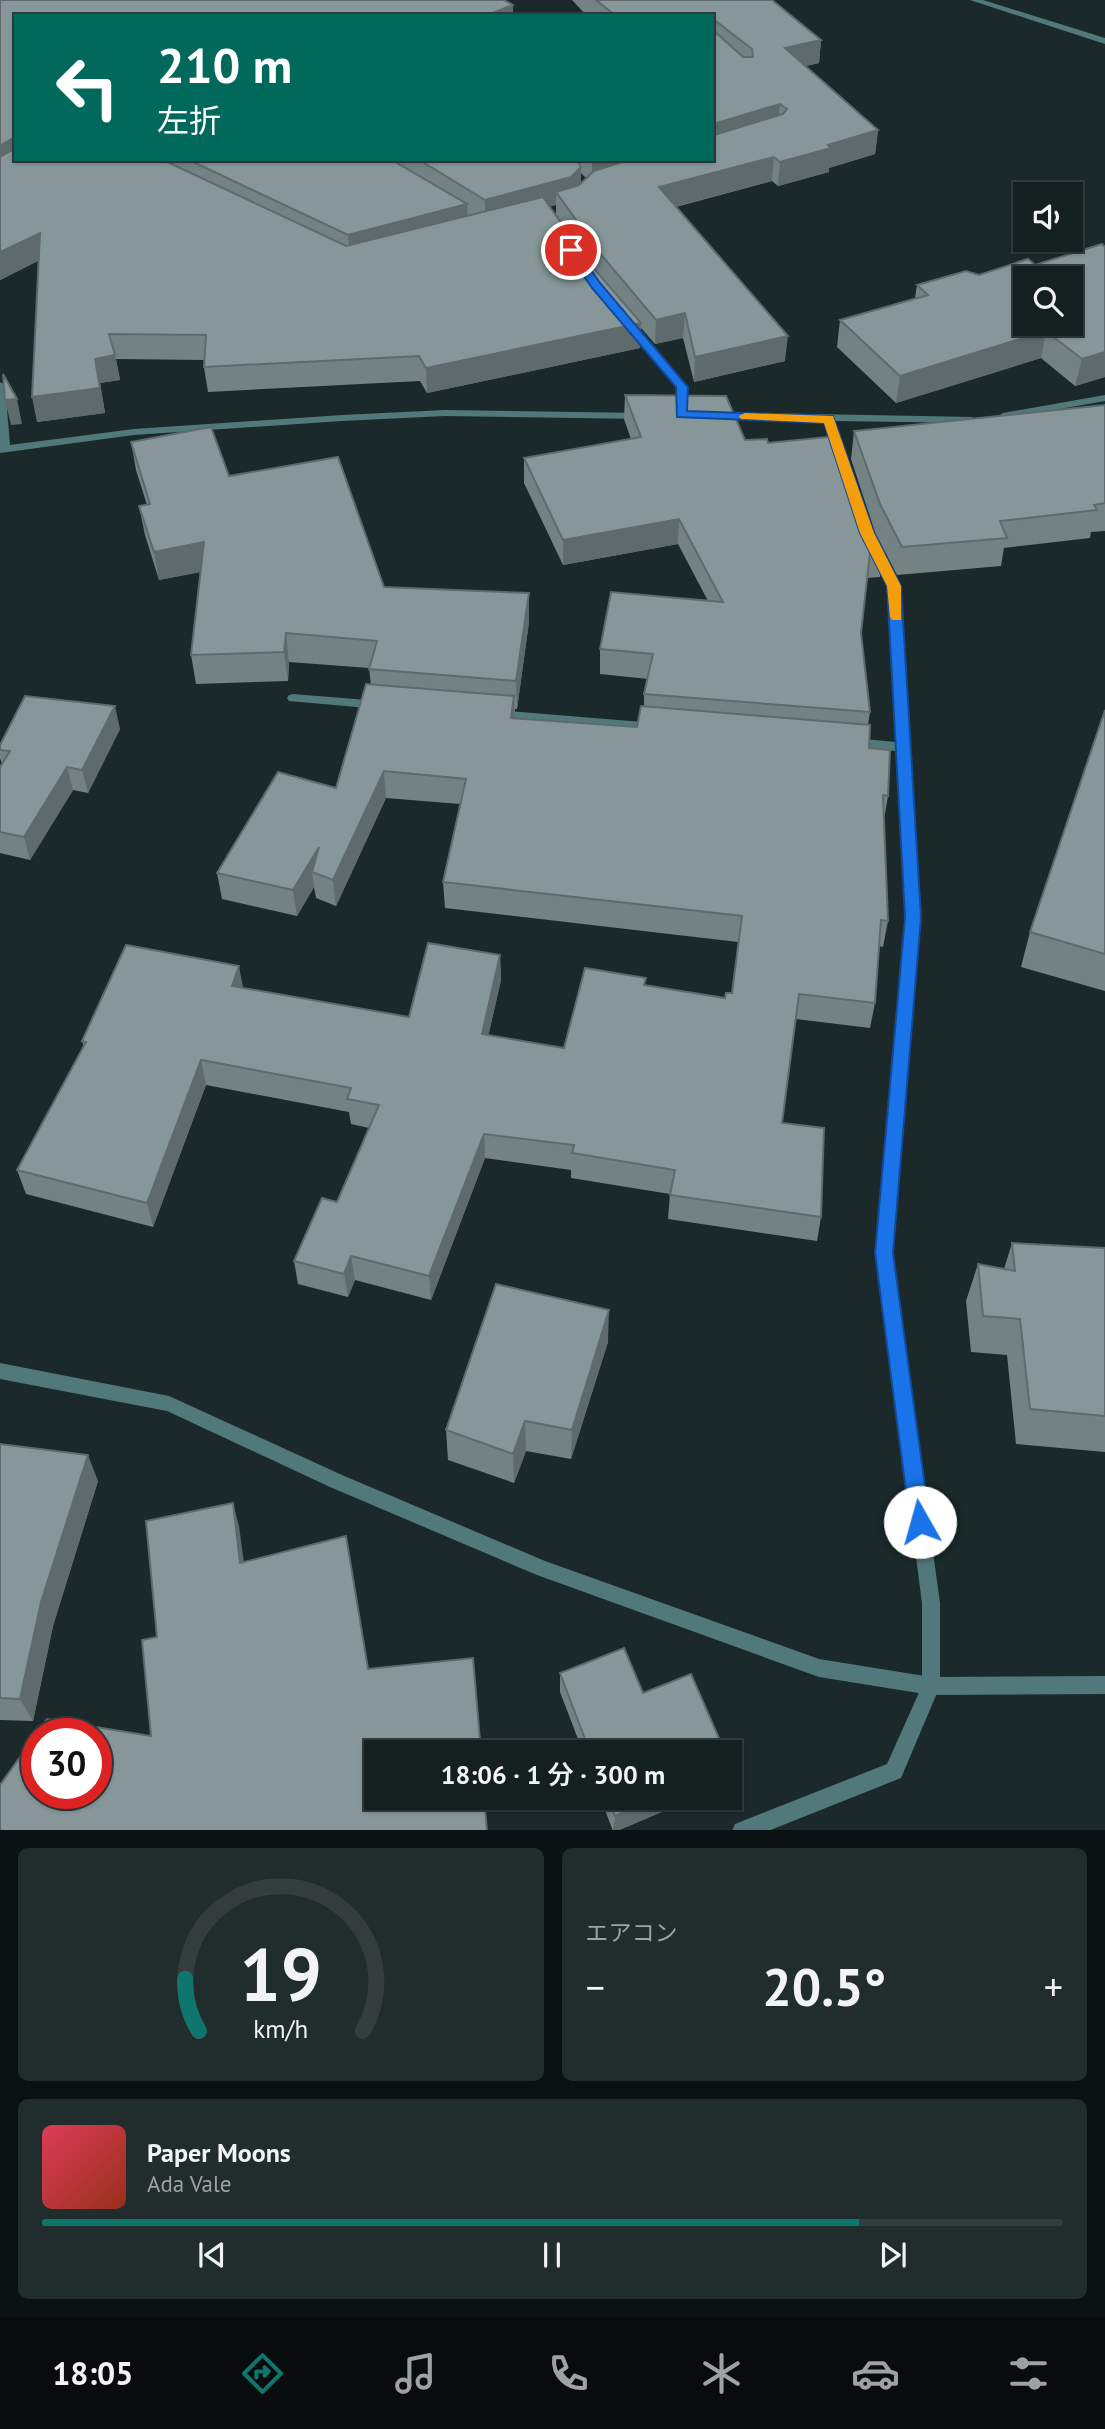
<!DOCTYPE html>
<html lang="ja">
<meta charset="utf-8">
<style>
:root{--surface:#141f20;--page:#212c2d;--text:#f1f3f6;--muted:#9da2a5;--line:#333d3e;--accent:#0f766e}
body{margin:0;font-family:"PT Sans","Noto Sans JP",sans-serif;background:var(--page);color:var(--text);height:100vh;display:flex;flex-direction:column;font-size:26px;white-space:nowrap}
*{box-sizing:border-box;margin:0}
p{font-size:23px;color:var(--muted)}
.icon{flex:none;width:38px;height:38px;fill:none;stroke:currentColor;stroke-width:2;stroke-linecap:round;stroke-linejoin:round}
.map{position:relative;height:1830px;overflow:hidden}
.drawer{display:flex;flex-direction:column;gap:18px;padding:18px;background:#0b1112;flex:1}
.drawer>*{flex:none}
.top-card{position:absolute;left:14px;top:14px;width:700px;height:147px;border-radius:0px;box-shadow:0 2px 5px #0004,0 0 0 2px var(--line);background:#00695c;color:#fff;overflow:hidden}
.buttons{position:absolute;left:1013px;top:182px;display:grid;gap:14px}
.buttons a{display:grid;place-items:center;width:70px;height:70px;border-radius:0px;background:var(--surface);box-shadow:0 2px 5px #0004,0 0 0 2px var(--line);font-size:35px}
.speed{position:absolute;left:21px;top:1718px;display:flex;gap:14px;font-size:35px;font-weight:700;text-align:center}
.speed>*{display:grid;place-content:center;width:91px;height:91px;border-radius:50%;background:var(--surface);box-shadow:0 2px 5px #0004,0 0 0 2px var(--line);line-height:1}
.speed .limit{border:10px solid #d22;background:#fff;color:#111}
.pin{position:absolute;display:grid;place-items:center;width:60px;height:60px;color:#fff;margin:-30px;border:4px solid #fff;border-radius:50%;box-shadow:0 2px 7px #0007}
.me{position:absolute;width:77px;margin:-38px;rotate:353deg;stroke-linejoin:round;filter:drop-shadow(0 0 5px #0008)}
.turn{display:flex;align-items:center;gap:24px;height:147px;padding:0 28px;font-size:32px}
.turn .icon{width:91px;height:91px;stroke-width:2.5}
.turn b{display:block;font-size:49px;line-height:60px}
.big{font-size:52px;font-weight:600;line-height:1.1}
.drawer .widget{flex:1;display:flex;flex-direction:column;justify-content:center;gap:10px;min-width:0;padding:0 24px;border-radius:10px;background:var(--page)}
.drawer .dial{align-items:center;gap:0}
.dial svg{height:182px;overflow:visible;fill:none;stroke:var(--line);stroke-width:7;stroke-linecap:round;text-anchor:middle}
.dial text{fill:var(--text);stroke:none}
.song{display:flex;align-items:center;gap:21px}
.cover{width:84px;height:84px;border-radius:10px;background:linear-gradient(135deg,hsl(350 70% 55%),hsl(10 70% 35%))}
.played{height:7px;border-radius:4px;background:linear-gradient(90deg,var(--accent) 80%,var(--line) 80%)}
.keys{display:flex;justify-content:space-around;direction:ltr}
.heat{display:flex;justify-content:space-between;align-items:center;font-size:38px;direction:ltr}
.drawer .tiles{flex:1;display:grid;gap:18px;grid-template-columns:1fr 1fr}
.widget:last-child{grid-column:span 2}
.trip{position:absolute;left:364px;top:1740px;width:378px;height:70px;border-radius:0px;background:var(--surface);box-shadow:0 2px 5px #0004,0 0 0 2px var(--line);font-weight:600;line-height:70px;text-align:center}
.tab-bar{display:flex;height:112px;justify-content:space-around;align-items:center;background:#080c0d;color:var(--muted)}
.tab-bar .icon{width:49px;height:49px}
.tab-bar .active{color:var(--accent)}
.tab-bar b{font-size:32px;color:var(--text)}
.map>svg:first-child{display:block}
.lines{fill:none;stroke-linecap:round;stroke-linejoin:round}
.minor{fill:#51797c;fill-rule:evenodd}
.tertiary{fill:#51797c;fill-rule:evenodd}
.wall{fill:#748284;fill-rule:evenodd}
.shaded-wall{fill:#5e6a6b}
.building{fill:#879799;stroke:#5e6a6b;stroke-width:2;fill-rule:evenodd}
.route{fill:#1a73e8;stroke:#114b97;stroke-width:2}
.slow{fill:#f59e0b}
</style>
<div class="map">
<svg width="1105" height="1831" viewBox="0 0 1105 1831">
<rect width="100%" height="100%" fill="#1b292a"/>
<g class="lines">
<path class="minor" d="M970,0H983L1105,38V44Z
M629,321L633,322L687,387L685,416H677L676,414L677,387L625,326V322Z
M0,382L5,385L10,445L134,429L342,415L445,410L644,413L649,416L644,419L445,416L342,421L134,435L0,453Z
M1105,395V401L1003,419L998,416L1003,413Z
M716,412L972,417L977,420L972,423L835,421L847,454L841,457L835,454L824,420L712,417L711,415Z
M875,545L881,549L900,586L920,917L892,1253L940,1603V1686L901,1778L768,1831H732L735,1824L887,1764L922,1686V1603L876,1253L906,917L897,751L853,748L847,743L853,738L896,742L888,586L869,549Z
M293,694L379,701L385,705L379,709L289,701L287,698L289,695Z
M497,710L655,723L661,727L655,731L492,717L491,714Z"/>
<path class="tertiary" d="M0,1363L169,1396L342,1475L545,1561L819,1659L931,1677L1105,1676V1694L931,1695L819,1677L537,1575L330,1487L167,1411L0,1379Z"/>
</g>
<path class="wall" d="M572,0H772L821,40L819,63L805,66L878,130L875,154L829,168V172L778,186L772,181L676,207L785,361L694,382L683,338L655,344L641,328L640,348L427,393L420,381L208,392L204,367L205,360L116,359L120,380L100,383L105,413L37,422L38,261L0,280L16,16V159H712V16H587ZM581,173L586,178L581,184ZM556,205V216L550,206Z
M1105,247V377L1075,386L1041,358L896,403L837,347L840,320L915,298L917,285L1035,265Z
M625,395L745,440L768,443L862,509L884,552L880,577L867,578L861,633L870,712L868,725L869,748L888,796L884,820L888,921L883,947L879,946L875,1003L870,1028L796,1019L782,1123L821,1217L817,1241L668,1219L670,1194L571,1178V1170L485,1158L431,1300L355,1280L348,1297L298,1284L294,1261L337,1202L369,1128L351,1124L349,1112L206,1085L153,1227L26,1194L17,1170L84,1047L82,1041L243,988L409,1017L500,955L501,980L488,1036L564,1048L646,985L725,998L732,993L738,942L445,908L443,882L460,804L386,798L336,906L316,898L314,887L297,916L222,899L217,873L336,788L371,685L369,668L289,662L288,681L196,684L191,655L201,572L159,580L145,535L139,506L147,505L136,470L131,442L229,476L384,587L529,593V622L517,709H515V718L637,727L644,707V694L648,679L600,674V649L708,601L678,544L563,565L524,483V458L631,439L624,419Z
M1105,405V531L1091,532L1090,538L1004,548L1001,566L897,575L875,532L851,459L854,431Z
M1105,710V991L1021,967L1030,932Z
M120,729L88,793L73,790L30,860L0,853V767L2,764L0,758V745Z
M1012,1243L1105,1248V1452L1016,1444L1007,1355L971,1352L966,1301L978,1264L1004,1269Z
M608,1342L571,1459L526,1451L514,1483L448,1460L446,1430Z
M0,1444L98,1481L53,1626L33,1721L0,1720Z
M560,1673L643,1693L725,1752H583L560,1692Z
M600,1797H697L617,1831H613Z"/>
<path class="shaded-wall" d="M513,5V16H485Z
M821,40L819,63L783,72L785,48Z
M780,104L778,128L712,147L713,124Z
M878,130L875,154L829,168V172L778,186L780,162L828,145Z
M16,136V159L0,173V146Z
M774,157L772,181L658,211L659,187Z
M595,159H671L592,184V160Z
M581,167V191L556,192V205L485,224V200Z
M467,204L468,228L350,259L348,235Z
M40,233L45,257L0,280V252Z
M685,313L683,338L655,344L656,320Z
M641,323L640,348L427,393L426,368Z
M1046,331L1041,358L896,403L900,376Z
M788,336L785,361L694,382L695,357Z
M1105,352V377L1075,386L1082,359Z
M115,355L120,380L100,383L105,413L37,422L32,397L95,359Z
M17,399L22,424L11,425L5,400Z
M679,519L678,544L563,565V540Z
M204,542L209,570L159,580L154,552Z
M529,593V622L517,709L516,681Z
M286,633L289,662L288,681L284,652Z
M514,696L515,723L511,718Z
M115,706L120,729L88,793L82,770Z
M67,767L73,790L30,860L24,837Z
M384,771L386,798L336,906L333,880Z
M319,847L312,872L314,887L297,916L293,890Z
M500,955L501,980L483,1060L482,1034Z
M239,966L244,992L232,986Z
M201,1060L206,1085L153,1227L147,1203Z
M484,1134L485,1158L431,1300L429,1276Z
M351,1256L355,1280L348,1297L344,1274Z
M609,1310L608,1342L571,1459L572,1430Z
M525,1421L526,1451L514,1483L513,1454Z
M88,1455L98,1481L53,1626L33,1721L20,1699L41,1602Z
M233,1503L239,1526L247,1585L240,1563Z
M659,1797H697L617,1831H613L615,1816Z"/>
<path class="building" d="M0,0H504L513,5L485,16H16V136L0,146Z
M596,0H772L821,40L785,48L878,130L828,145L831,148L780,162L774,157L659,187L788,336L695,357L685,313L656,320L603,257L556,192L579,185L594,171L631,159H712V133L714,135L783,114L787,109L780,104L713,124L712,126V29L743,57H753L752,49L712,18V16H616Z
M16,148V159H161L346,246L543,197L590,264L641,323L426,368L419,356L204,367L206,335L109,334L115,355L95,359L100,388L32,397L40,233L0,252V157Z
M187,159H390L467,204L348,235Z
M418,159H576L581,167L571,177L485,200Z
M1102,244L1105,247V352L1082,359L1046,331L900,376L840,320L928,295L917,285L966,271L979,275L1028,259L1035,265ZM1026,278H1071V324H1026Z
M3,374L17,399L5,400Z
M625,395L726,396L745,440L767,439L768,443L837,436L862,509L884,552L870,553L861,633L870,712L644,694L653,654L600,649L611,592L723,602L679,519L563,540L524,458L641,437Z
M1105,405V503L1094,505L1097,510L1000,521L1007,538L902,547L880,504L854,431Z
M211,427L229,476L338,457L384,587L529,593L516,681L369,669L377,641L286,633L284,652L191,655L204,542L154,552L139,506L150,504L131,442Z
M366,684L514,696L511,718L637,727L641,706L870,725L869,748L890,750L888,796L883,795L888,921L881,920L875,1003L799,994L782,1123L824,1128L821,1217L670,1195L675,1170L572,1153L574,1145L484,1134L429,1276L351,1256L344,1274L294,1261L322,1198L337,1202L379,1105L347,1099L351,1088L201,1060L147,1203L17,1170L86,1042L82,1041L126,945L239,966L232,986L409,1017L428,943L500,955L482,1034L564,1048L585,968L646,978L644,985L725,998L726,993H732L742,916L443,882L466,779L384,771L333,880L312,872L319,847L293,890L217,873L278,772L336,788Z
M25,696L115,706L82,770L67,767L24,837L0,832V767L10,751L0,750V745Z
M1105,710V954L1030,932Z
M1012,1243L1105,1248V1416L1030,1409L1020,1319L983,1316L978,1264L1015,1271Z
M496,1284L609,1310L572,1430L525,1421L513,1454L446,1430Z
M0,1444L88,1455L41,1602L20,1699L0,1698Z
M233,1503L240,1563L346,1536L368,1669L473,1658L481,1752H376V1797H484L487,1831H0V1785L47,1719L151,1736L142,1640L157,1637L146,1521ZM37,1734H96V1794H37Z
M624,1648L643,1693L691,1674L725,1752H590L560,1673Z
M607,1797H659L615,1816Z"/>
<path class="route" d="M567,247H575L600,283L688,387L687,411L833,416L874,533L901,586L921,917L893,1253L930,1522L927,1529L920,1532L913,1529L910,1522L875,1253L905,917L887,586L860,533L824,423L677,417L676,387L592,288L566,250Z"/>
<path class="slow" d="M745,413L833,416L874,533L901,586V620H892L890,617L887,586L860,533L824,423L741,419L739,416Z"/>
</svg>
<div class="buttons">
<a><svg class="icon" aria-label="sound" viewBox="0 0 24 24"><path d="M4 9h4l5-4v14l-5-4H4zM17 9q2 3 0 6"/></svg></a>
<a><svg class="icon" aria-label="search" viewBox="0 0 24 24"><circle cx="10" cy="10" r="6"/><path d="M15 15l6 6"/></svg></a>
</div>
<div class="speed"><div class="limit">30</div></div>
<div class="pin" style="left:571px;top:250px;background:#d93025"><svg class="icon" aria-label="arrive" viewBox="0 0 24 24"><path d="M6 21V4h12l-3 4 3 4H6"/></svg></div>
<svg class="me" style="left:920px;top:1522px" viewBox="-20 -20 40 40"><circle r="19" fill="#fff"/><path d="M0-13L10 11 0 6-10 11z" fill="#1a73e8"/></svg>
<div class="trip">18:06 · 1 分 · 300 m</div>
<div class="top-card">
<div class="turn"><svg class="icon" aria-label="left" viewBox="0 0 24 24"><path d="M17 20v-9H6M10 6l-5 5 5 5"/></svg><div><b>210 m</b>左折</div></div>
</div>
</div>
<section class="drawer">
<div class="tiles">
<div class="widget dial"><svg viewBox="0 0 100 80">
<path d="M14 69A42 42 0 1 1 86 69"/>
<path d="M14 69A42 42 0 0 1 8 46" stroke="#0f766e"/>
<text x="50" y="56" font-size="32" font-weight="700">19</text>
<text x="50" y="72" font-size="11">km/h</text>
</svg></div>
<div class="widget"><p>エアコン</p>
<div class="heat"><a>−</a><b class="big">20.5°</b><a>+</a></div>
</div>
<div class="widget">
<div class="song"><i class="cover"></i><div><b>Paper Moons</b><p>Ada Vale</p></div></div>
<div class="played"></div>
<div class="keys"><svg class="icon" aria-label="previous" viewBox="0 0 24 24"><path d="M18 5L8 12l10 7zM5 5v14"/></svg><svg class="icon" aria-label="pause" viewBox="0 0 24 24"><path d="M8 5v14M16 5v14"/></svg><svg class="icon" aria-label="next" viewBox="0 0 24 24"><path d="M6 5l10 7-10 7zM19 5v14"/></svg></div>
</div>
</div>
</section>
<nav class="tab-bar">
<b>18:05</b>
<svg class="icon active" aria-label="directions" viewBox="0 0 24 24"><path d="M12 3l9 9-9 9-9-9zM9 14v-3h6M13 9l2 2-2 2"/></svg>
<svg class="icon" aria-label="music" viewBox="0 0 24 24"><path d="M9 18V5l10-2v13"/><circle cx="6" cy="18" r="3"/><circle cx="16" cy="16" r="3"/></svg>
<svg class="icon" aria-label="phone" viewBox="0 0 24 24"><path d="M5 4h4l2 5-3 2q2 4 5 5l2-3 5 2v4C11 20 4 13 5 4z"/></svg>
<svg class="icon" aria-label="climate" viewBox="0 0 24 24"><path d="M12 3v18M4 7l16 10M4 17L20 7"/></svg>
<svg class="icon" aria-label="car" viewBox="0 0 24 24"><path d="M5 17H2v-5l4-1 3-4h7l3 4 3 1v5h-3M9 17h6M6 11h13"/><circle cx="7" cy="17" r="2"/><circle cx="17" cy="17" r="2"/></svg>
<svg class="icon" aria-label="filters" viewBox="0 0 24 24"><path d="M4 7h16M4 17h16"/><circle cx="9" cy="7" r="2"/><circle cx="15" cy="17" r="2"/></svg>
</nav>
